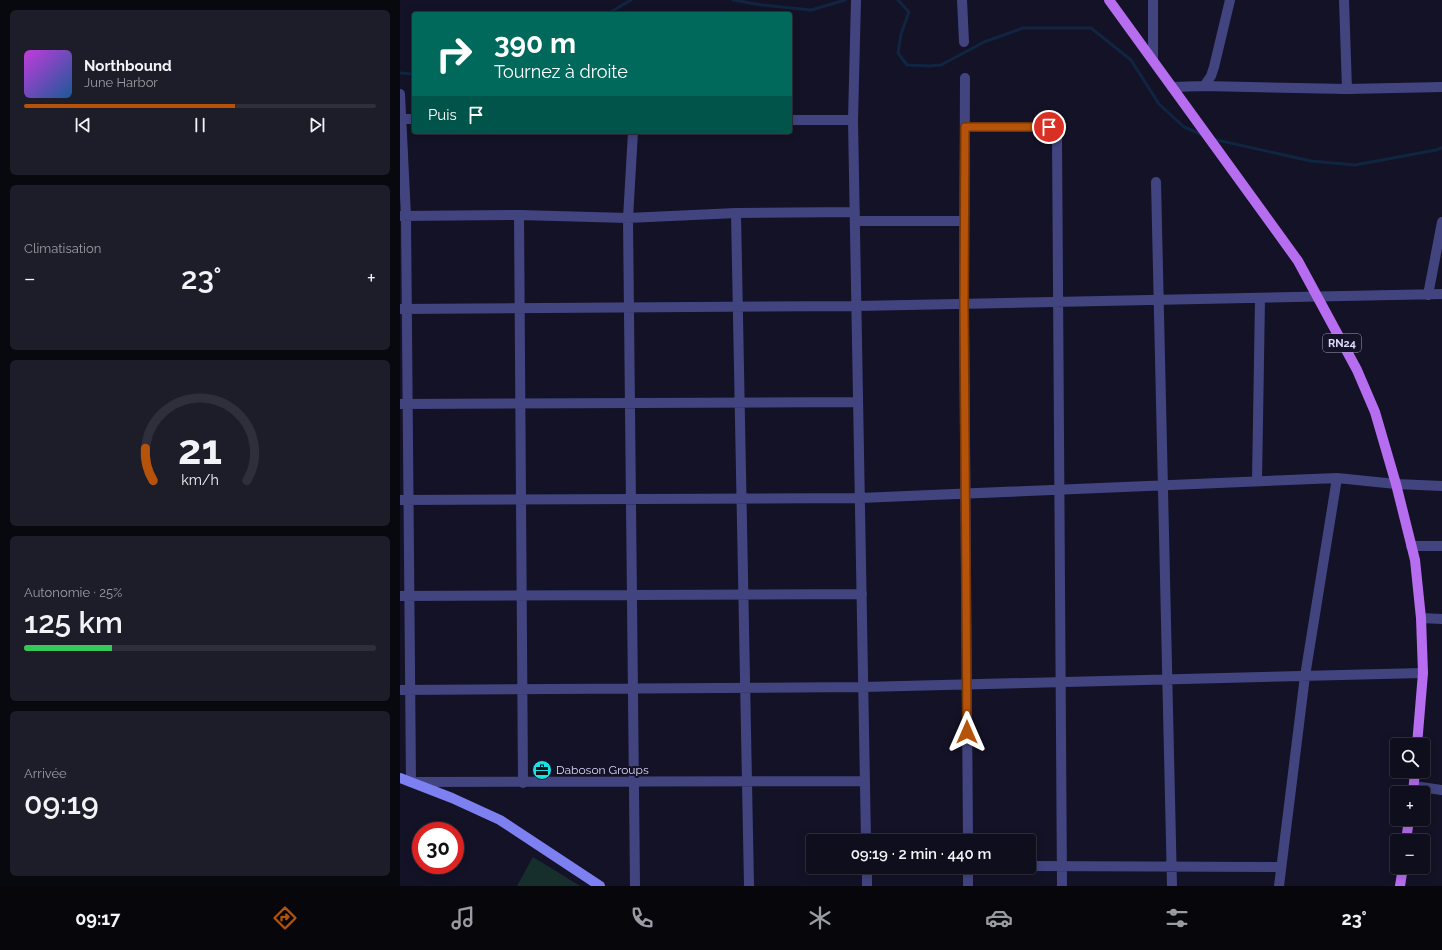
<!DOCTYPE html>
<html lang="fr">
<meta charset="utf-8">
<style>
:root{--surface:#0f0e1c;--page:#1d1c29;--text:#f1f3f6;--muted:#9b9ca3;--line:#2f2e3b;--accent:#b45309}
body{margin:0;font-family:Raleway,sans-serif;background:var(--page);color:var(--text);height:100vh;display:flex;flex-direction:column;font-size:15px;white-space:nowrap}
*{box-sizing:border-box;margin:0}
p{font-size:13px;color:var(--muted)}
.icon{flex:none;width:22px;height:22px;fill:none;stroke:currentColor;stroke-width:2;stroke-linecap:round;stroke-linejoin:round}
.map{position:relative;flex:1;overflow:hidden}
.details{display:flex;flex-direction:column;gap:10px;padding:10px;background:#08080f;width:400px}
.details>*{flex:none}
.banner{position:absolute;left:12px;top:12px;width:380px;height:122px;border-radius:4px;box-shadow:0 2px 10px #0003,0 0 0 1px var(--line);background:#00695c;color:#fff;overflow:hidden}
.buttons{position:absolute;left:990px;top:738px;display:grid;gap:8px}
.buttons a{display:grid;place-items:center;width:40px;height:40px;border-radius:4px;background:var(--surface);box-shadow:0 2px 10px #0003,0 0 0 1px var(--line);font-size:20px}
.speed{position:absolute;left:12px;top:822px;display:flex;gap:8px;font-size:20px;font-weight:700;text-align:center}
.speed>*{display:grid;place-content:center;width:52px;height:52px;border-radius:50%;background:var(--surface);box-shadow:0 2px 10px #0003,0 0 0 1px var(--line);line-height:1}
.speed .limit{border:6px solid #d22;background:#fff;color:#111}
.pin{position:absolute;display:grid;place-items:center;width:34px;height:34px;color:#fff;margin:-17px;border:2px solid #fff;border-radius:50%;box-shadow:0 1px 4px #0007}
.me{position:absolute;width:44px;margin:-22px;rotate:0deg;stroke-linejoin:round;filter:drop-shadow(0 0 3px #0008)}
.turn{display:flex;align-items:center;gap:14px;height:84px;padding:0 16px;font-size:18px}
.turn .icon{width:52px;height:52px;stroke-width:2.5}
.turn b{display:block;font-size:28px;line-height:34px}
.then{display:flex;align-items:center;height:38px;padding:0 16px;background:#0003;gap:8px;font-size:15px}
.big{font-size:30px;font-weight:600;line-height:1.1}
.details .tile{flex:1;display:flex;flex-direction:column;justify-content:center;gap:6px;min-width:0;padding:0 14px;border-radius:6px;background:var(--page)}
.details .dial{align-items:center;gap:0}
.dial svg{height:104px;overflow:visible;fill:none;stroke:var(--line);stroke-width:7;stroke-linecap:round;text-anchor:middle}
.dial text{fill:var(--text);stroke:none}
.song{display:flex;align-items:center;gap:12px}
.cover{width:48px;height:48px;border-radius:6px;background:linear-gradient(135deg,hsl(290 70% 55%),hsl(210 70% 35%))}
.played{height:4px;border-radius:2px;background:linear-gradient(90deg,var(--accent) 60%,var(--line) 60%)}
.keys{display:flex;justify-content:space-around;direction:ltr}
.heat{display:flex;justify-content:space-between;align-items:center;font-size:22px;direction:ltr}
.charge{height:6px;border-radius:3px;background:linear-gradient(90deg,#34c759 25%,var(--line) 0)}
.trip{position:absolute;left:406px;top:834px;width:230px;height:40px;border-radius:4px;background:var(--surface);box-shadow:0 2px 10px #0003,0 0 0 1px var(--line);font-weight:600;line-height:40px;text-align:center}
.tabs{display:flex;height:64px;justify-content:space-around;align-items:center;background:#06060b;color:var(--muted)}
.tabs .icon{width:28px;height:28px}
.tabs .on{color:var(--accent)}
.tabs b{font-size:18px;color:var(--text)}
main{display:flex;flex:1;min-height:0}
.map>svg:first-child{display:block}
.green{fill:#162f2d}
.lines{fill:none;stroke-linecap:round;stroke-linejoin:round}
.stream{stroke:#102541;stroke-width:3}
.street{stroke:#424480;stroke-width:10}
.secondary{stroke:#7c80f1;stroke-width:10}
.primary{stroke:#b76df0;stroke-width:10}
.route-casing{stroke:#753606;stroke-width:10}
.route{stroke:#b45309;stroke-width:7}
.labels{text-anchor:middle;dominant-baseline:central;stroke-width:4;stroke-linejoin:round;paint-order:stroke}
.shield{fill:#141226;stroke:#a19fbb;stroke-width:1}
.shield-label{font-size:11px;font-weight:bold;fill:#dddbfb}
.poi-label{font-size:12px;fill:#dddbfb;stroke:#141226;text-anchor:start}
</style>
<main>
<section class="details">
<div class="tile">
<div class="song"><i class="cover"></i><div><b>Northbound</b><p>June Harbor</p></div></div>
<div class="played"></div>
<div class="keys"><svg class="icon" aria-label="previous" viewBox="0 0 24 24"><path d="M18 5L8 12l10 7zM5 5v14"/></svg><svg class="icon" aria-label="pause" viewBox="0 0 24 24"><path d="M8 5v14M16 5v14"/></svg><svg class="icon" aria-label="next" viewBox="0 0 24 24"><path d="M6 5l10 7-10 7zM19 5v14"/></svg></div>
</div>
<div class="tile"><p>Climatisation</p>
<div class="heat"><a>−</a><b class="big">23°</b><a>+</a></div>
</div>
<div class="tile dial"><svg viewBox="0 0 100 80">
<path d="M14 69A42 42 0 1 1 86 69"/>
<path d="M14 69A42 42 0 0 1 8 44" stroke="#b45309"/>
<text x="50" y="56" font-size="32" font-weight="700">21</text>
<text x="50" y="72" font-size="11">km/h</text>
</svg></div>
<div class="tile"><p>Autonomie · 25%</p><b class="big">125 km</b><div class="charge"></div></div>
<div class="tile"><p>Arrivée</p><b class="big">09:19</b></div>
</section>
<div class="map">
<svg width="1042" height="886" viewBox="0 0 1042 886">
<rect width="100%" height="100%" fill="#141226"/>
<path class="green" d="M133,857L180,886H117Z"/>
<g class="lines">
<path class="stream" d="M333,0L362,5L411,10L445,0
M498,0L509,12L501,34L498,53L507,65L529,66L541,65L584,42L623,28H691L731,60L759,104L784,127L803,135
M207,14L231,0
M0,73L14,74
M812,139L911,161L955,165L1036,150L1042,148"/>
<path class="street" d="M456,0L453,120L466,841
M562,0L564,42
M944,0L947,89
M753,60V0
M565,78L564,304L568,841
M804,86L811,76L814,67L830,0
M772,87L804,86L947,89L1042,87
M0,94L6,216L11,782L465,781
M1,119H14
M390,120H453
M565,127H649L657,136L662,886
M233,132L228,218L235,886
M756,182L772,886
M336,213L349,886
M119,215L123,783
M0,216L119,215L228,218L336,213L455,212
M455,221H564
M1028,295L1042,222
M0,309L457,306L1042,294
M0,404L458,402
M857,481L860,299
M0,500L460,498L937,478L996,484L1042,486
M1011,546H1042
M0,596L462,594
M1021,618L1042,619
M0,690L463,687L1023,673
M1014,786L1042,790
M629,866L881,867
M467,867V886
M568,867V886
M879,886L905,676L937,478"/>
<path class="secondary" d="M0,778L52,798L100,820L200,886"/>
<path class="primary" d="M709,0L898,261L957,370L975,412L996,484L1015,560L1021,618L1023,673L1017,745
M1013,793L1015,771
M1006,841L1009,819
M1000,886L1003,867"/>
</g>
<g class="lines">
<defs>
<path id="route" d="M567,732L564,304L565,127H649"/>
</defs>
<use href="#route" class="route-casing"/>
<use href="#route" class="route"/>
</g>
<defs>
<symbol id="office-disc" viewBox="-11 -11 22 22"><circle r="9.5" fill="#1be0e7" stroke="#141226"/><path d="M-6-3h4V-5.5h4V-3h4V5H-6ZM-1-4.5V-3h2v-1.5ZM-6 0V1H6V0Z" fill="#111"/></symbol>
</defs>
<g fill-rule="evenodd">
<use href="#office-disc" x="131" y="759" width="22" height="22"/>
</g>
<g class="labels">
<rect class="shield" x="923" y="334" width="38" height="18" rx="3"/>
<g class="shield-label">
<text x="942" y="343">RN24</text>
</g>
<g class="poi-label">
<text x="156" y="770">Daboson Groups</text>
</g>
</g>
</svg>
<div class="buttons">
<a><svg class="icon" aria-label="search" viewBox="0 0 24 24"><circle cx="10" cy="10" r="6"/><path d="M15 15l6 6"/></svg></a>
<a>+</a>
<a>−</a>
</div>
<div class="speed"><div class="limit">30</div></div>
<div class="pin" style="left:649px;top:127px;background:#d93025"><svg class="icon" aria-label="arrive" viewBox="0 0 24 24"><path d="M6 21V4h12l-3 4 3 4H6"/></svg></div>
<svg class="me" style="left:567px;top:732px" viewBox="-20 -20 40 40"><path d="M0-17L14 15 0 8-14 15z" fill="#b45309" stroke="#fff" stroke-width="4"/></svg>
<div class="trip">09:19 · 2 min · 440 m</div>
<div class="banner">
<div class="turn"><svg class="icon" aria-label="right" viewBox="0 0 24 24"><path d="M7 20v-9h11M14 6l5 5-5 5"/></svg><div><b>390 m</b>Tournez à droite</div></div>
<div class="then">Puis<svg class="icon" aria-label="arrive" viewBox="0 0 24 24"><path d="M6 21V4h12l-3 4 3 4H6"/></svg></div>
</div>
</div>
</main>
<nav class="tabs">
<b>09:17</b>
<svg class="icon on" aria-label="directions" viewBox="0 0 24 24"><path d="M12 3l9 9-9 9-9-9zM9 14v-3h6M13 9l2 2-2 2"/></svg>
<svg class="icon" aria-label="music" viewBox="0 0 24 24"><path d="M9 18V5l10-2v13"/><circle cx="6" cy="18" r="3"/><circle cx="16" cy="16" r="3"/></svg>
<svg class="icon" aria-label="phone" viewBox="0 0 24 24"><path d="M5 4h4l2 5-3 2q2 4 5 5l2-3 5 2v4C11 20 4 13 5 4z"/></svg>
<svg class="icon" aria-label="climate" viewBox="0 0 24 24"><path d="M12 3v18M4 7l16 10M4 17L20 7"/></svg>
<svg class="icon" aria-label="car" viewBox="0 0 24 24"><path d="M5 17H2v-5l4-1 3-4h7l3 4 3 1v5h-3M9 17h6M6 11h13"/><circle cx="7" cy="17" r="2"/><circle cx="17" cy="17" r="2"/></svg>
<svg class="icon" aria-label="filters" viewBox="0 0 24 24"><path d="M4 7h16M4 17h16"/><circle cx="9" cy="7" r="2"/><circle cx="15" cy="17" r="2"/></svg>
<b>23°</b>
</nav>
